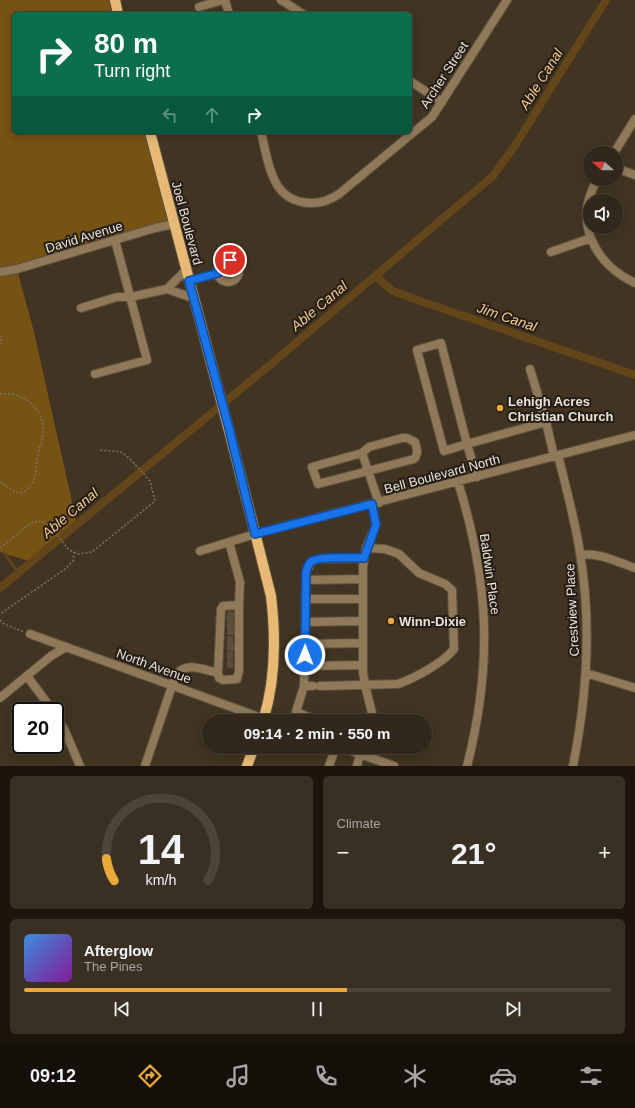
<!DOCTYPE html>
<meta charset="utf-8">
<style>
:root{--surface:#31271a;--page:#392f23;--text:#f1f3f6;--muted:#a8a5a2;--line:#4c4439;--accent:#eba93a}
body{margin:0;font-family:Helvetica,sans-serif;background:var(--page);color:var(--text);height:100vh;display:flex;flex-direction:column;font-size:15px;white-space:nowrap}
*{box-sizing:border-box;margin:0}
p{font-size:13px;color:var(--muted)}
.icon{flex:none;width:22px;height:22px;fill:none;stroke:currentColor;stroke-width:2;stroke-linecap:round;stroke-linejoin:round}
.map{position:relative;height:766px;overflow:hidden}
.side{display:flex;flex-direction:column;gap:10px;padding:10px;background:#1b150e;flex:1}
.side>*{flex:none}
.top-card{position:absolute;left:12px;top:12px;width:400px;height:122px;border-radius:6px;box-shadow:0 2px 10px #0003,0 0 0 1px var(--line);background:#0b6e4f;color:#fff;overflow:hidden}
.needle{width:26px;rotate:290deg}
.controls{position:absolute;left:583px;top:146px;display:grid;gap:8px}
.controls a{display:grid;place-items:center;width:40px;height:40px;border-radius:50%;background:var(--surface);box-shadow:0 2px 10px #0003,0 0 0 1px var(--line);font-size:20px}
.speed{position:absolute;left:12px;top:702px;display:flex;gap:8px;font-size:20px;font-weight:700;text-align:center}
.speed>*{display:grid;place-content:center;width:52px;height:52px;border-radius:50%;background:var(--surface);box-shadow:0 2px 10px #0003,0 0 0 1px var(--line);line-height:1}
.speed .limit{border:2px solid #111;border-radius:6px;background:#fff;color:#111}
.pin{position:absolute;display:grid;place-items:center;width:34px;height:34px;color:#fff;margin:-17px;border:2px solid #fff;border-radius:50%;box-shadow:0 1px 4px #0007}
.me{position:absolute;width:44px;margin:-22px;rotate:1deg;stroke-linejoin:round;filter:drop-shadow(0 0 3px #0008)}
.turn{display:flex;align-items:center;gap:14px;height:84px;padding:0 16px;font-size:18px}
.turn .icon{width:52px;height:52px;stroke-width:2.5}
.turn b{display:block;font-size:28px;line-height:34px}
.lanes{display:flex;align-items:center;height:38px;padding:0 16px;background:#0003;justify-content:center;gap:20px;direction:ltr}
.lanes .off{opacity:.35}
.big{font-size:30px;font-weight:600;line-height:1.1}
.side .card{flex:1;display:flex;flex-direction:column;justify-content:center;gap:6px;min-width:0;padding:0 14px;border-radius:6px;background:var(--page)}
.side .dial{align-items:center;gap:0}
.dial svg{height:104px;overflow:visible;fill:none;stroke:var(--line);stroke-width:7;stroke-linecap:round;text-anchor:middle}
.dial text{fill:var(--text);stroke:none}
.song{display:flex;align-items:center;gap:12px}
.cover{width:48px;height:48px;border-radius:6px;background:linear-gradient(135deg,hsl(210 70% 55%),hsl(290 70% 35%))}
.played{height:4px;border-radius:2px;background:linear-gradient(90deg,var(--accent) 55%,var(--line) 55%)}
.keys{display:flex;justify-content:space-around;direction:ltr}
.heat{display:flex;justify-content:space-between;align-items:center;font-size:22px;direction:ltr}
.side .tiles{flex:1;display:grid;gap:10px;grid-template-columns:1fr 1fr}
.card:last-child{grid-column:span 2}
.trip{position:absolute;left:202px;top:714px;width:230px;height:40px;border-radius:20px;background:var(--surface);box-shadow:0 2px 10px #0003,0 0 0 1px var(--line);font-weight:600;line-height:40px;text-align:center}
.tabs{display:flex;height:64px;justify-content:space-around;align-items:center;background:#14100a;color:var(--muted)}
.tabs .icon{width:28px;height:28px}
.tabs .on{color:var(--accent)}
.tabs b{font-size:18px;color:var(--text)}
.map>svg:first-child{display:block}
.green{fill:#765213}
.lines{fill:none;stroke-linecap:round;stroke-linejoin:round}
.stream{stroke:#624619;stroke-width:2.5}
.canal{stroke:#624619;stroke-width:8}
.minor-tunnel{stroke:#5a4e3d;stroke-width:8;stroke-dasharray:8 4;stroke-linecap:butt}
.minor-casing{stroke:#5c503f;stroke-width:10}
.major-casing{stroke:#5c503f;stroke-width:12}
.path{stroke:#7e7363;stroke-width:1.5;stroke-dasharray:2 2;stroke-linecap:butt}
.minor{stroke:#8f7959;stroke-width:8}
.major{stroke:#e8b975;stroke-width:10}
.route-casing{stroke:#114b97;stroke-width:10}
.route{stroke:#1a73e8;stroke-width:7}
.poi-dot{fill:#eba93a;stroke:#231d15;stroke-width:1.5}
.labels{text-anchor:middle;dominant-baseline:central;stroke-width:4;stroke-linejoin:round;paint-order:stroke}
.street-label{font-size:13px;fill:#ebe3d8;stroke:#231d15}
.poi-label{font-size:13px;font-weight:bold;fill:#ebe3d8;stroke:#231d15;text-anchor:start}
.water-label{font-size:14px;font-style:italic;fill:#f5cc90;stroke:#231d15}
</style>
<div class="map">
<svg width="635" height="766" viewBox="0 0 635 766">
<rect width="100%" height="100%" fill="#413422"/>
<path class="green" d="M0,0H110L114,14H14V132H145L169,221L0,269Z
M17,269L34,332L77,524L31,562L0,552V272Z"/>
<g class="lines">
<path class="stream" d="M4,552L18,573"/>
<path class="canal" d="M375,276L393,291L409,297L635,375
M0,588L271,364L493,176L514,147L606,0"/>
<path class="minor-tunnel" d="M227,615L234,616
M227,623L234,624
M227,631H234
M227,640H233
M227,647H234
M227,656L233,655
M227,664H233"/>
<defs>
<path id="minor" d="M225,0L229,14
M281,0L303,14
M199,7L223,0
M410,81L442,102
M261,132C265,147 267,165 274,179C286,206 317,209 339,194L432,117L507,0
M614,153L635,119
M616,168L635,175
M598,179C572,220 594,264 635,283
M551,252L591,238
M217 271a11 11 0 1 1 22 0a11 11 0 1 1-22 0Z
M186,270L167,289L193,298
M0,272L17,269L155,228L174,224
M189,281L218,273
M81,308L117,297H131L167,289
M441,343L467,444L444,451L417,350Z
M530,369L546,422
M95,374L147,360L115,240
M362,453L369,447L402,438H407L415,442C417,449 419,453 414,459L318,484L312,467L362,453L379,503
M558,455C566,488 575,520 580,553C592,624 587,696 573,766
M477,477L467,444L546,422L554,456
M458,482C489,582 493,664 467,766
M372,505L376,525L366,548L363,566V672L365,685L374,721
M200,551L255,534L635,435
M581,555C599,552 617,562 635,568
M306,580L363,579
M305,599H363
M305,622L363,621
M30,634L270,721
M305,644L363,643
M305,666L363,665
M218,673L219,678L223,680L237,679L239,671V605
M586,673L635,688
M27,676L53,711
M304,686H313
M320,686L398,684C415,678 443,663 454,649L452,590L445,584L419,573L399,554L385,549L366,548
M0,698L51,656L66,647
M55,714L65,731L80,766
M319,721L296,712L304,686L306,572L312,561L319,559L364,558
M340,747L394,766
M364,756L367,747
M145,766L175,677C184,660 204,670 218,673L221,609L223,606L239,605L240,582L229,542
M329,766L336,747
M357,766L360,754"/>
<path id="major" d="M115,0L118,14
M150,132L231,438L271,596C276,638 276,680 263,721
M247,766L254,747"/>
</defs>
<use href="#minor" class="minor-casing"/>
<use href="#major" class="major-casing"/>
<path class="path" d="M0,336L2,339L0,344
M0,394C5,394 11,393 15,395C31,399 44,414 43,431C43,439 39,447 38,455C34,473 39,480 23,493L15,492L0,482
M0,548L31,523L38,521L45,523L50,526L69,550L74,552L73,561L65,569L3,612L0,615
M74,552L79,554L92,552L155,501L150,481L129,458L121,452L98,450
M0,620L4,624L24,632"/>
<use href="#minor" class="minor"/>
<use href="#major" class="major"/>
</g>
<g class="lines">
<defs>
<path id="route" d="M230,260C222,260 217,265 218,273L189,281L229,428L255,534L372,504L376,525L364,558C353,558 320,556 312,561C309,563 307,568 306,572L305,655"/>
</defs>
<use href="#route" class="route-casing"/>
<use href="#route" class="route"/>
</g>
<g class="poi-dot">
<circle cx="500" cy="408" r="4"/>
<circle cx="391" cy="621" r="4"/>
</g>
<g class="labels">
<g class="street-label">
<text transform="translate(444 75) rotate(-57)">Archer Street</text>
<text transform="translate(187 223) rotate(75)">Joel Boulevard</text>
<text transform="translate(84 237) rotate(-17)">David Avenue</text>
<text transform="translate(442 474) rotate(-15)">Bell Boulevard North</text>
<text transform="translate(490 574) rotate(82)">Baldwin Place</text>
<text transform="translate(572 610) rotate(-93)">Crestview Place</text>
<text transform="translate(154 666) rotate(20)">North Avenue</text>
</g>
<g class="poi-label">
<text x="508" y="401">Lehigh Acres<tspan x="508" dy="15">Christian Church</tspan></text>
<text x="399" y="621">Winn-Dixie</text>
</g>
<g class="water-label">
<text transform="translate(541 79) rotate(-58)">Able Canal</text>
<text transform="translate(319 306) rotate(-40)">Able Canal</text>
<text transform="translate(507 317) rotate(19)">Jim Canal</text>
<text transform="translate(70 513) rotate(-40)">Able Canal</text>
</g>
</g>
</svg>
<div class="controls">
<a><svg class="needle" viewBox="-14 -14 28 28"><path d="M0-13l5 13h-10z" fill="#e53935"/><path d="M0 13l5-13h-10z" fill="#a8a5a2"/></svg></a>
<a><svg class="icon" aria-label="sound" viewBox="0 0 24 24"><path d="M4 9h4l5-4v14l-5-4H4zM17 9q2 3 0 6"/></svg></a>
</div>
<div class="speed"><div class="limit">20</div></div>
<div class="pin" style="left:230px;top:260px;background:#d93025"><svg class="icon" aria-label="arrive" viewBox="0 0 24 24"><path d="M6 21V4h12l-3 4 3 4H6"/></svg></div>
<svg class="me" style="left:305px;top:655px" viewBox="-20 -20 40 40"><circle r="17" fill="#1a73e8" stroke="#fff" stroke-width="3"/><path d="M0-11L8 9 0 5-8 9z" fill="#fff"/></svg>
<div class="trip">09:14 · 2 min · 550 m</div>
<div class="top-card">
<div class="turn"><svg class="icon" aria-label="right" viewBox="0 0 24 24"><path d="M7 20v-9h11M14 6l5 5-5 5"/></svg><div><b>80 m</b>Turn right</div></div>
<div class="lanes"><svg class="icon off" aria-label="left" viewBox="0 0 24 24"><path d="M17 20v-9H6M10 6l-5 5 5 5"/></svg><svg class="icon off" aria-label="ahead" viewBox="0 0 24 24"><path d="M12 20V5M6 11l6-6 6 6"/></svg><svg class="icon" aria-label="right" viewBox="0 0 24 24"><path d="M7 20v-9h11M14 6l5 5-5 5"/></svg></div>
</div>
</div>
<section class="side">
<div class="tiles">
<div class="card dial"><svg viewBox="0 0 100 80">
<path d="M14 69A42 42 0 1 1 86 69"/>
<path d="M14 69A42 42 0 0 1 8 52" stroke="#eba93a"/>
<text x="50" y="56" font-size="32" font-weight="700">14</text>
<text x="50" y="72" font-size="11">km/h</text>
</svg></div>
<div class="card"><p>Climate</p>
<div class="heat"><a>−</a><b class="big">21°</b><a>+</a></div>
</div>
<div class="card">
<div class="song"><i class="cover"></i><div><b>Afterglow</b><p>The Pines</p></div></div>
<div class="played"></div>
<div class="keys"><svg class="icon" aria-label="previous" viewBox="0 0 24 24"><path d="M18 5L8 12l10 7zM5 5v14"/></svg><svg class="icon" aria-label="pause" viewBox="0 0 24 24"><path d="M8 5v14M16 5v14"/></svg><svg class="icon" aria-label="next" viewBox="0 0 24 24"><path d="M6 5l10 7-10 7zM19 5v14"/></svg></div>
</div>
</div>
</section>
<nav class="tabs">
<b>09:12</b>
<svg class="icon on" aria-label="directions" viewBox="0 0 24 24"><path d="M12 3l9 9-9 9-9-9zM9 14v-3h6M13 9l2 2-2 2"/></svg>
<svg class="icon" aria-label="music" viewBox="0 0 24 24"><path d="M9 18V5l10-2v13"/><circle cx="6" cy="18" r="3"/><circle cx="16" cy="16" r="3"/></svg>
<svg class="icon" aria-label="phone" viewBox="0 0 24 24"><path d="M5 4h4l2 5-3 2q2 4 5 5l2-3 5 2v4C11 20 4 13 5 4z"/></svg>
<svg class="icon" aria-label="climate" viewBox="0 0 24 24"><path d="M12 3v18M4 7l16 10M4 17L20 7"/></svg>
<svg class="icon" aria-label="car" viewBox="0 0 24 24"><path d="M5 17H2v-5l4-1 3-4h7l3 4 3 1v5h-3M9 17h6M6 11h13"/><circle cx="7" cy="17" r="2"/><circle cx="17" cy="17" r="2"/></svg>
<svg class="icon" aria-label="filters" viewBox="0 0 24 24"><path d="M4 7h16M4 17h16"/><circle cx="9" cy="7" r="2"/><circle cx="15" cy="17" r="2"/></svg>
</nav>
